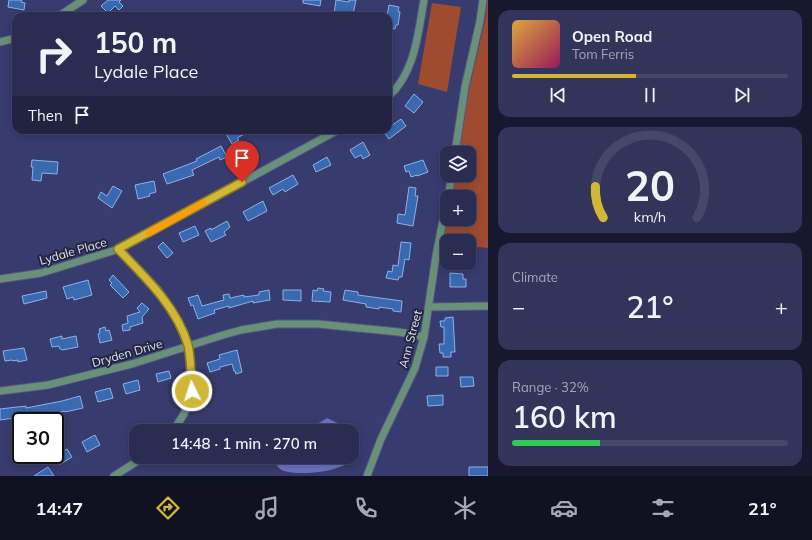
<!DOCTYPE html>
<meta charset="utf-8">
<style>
:root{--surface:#2a2c52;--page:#323459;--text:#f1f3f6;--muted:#a5a7b8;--line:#464869;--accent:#d0b837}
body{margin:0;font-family:Mulish,sans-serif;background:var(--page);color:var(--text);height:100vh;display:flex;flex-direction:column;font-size:15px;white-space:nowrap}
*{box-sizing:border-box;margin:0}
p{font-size:13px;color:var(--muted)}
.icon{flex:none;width:22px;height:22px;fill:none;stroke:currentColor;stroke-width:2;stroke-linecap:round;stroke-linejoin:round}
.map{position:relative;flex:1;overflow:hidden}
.panel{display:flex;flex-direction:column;gap:10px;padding:10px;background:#17182d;width:324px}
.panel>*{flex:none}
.hud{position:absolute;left:12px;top:12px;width:380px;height:122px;border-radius:12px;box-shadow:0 2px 10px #0003,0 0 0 1px var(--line);background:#2a2c52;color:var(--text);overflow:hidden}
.controls{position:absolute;left:440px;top:146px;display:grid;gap:8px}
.controls a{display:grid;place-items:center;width:36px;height:36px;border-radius:8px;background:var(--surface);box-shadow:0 2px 10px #0003,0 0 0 1px var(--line);font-size:20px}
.speed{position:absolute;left:12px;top:412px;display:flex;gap:8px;font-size:20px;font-weight:700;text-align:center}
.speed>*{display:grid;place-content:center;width:52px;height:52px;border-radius:50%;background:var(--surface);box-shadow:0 2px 10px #0003,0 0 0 1px var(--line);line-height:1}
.speed .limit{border:2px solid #111;border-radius:6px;background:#fff;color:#111}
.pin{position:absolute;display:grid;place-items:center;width:34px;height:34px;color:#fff;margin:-41px -17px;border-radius:50% 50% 50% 0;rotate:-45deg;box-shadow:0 0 4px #0007}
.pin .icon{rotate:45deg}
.me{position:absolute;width:44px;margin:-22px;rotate:356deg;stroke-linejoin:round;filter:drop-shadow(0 0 3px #0008)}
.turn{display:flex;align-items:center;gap:14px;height:84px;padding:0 16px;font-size:18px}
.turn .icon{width:52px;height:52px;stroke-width:2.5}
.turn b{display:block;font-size:28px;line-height:34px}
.then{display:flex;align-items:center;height:38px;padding:0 16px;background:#0003;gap:8px;font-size:15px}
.big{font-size:30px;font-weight:600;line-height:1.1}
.panel .widget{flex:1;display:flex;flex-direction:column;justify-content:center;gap:6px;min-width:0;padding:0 14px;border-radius:12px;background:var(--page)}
.panel .dial{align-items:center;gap:0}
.dial svg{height:104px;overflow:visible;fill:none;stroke:var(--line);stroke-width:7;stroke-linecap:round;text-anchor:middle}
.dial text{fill:var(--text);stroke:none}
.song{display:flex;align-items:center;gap:12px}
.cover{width:48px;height:48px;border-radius:6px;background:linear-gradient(135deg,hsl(40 70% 55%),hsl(330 70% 35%))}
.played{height:4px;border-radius:2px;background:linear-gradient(90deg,var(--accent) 45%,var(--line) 45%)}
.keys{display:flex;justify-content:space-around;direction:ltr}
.heat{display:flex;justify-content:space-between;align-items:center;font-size:22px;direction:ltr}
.charge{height:6px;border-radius:3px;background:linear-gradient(90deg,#34c759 32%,var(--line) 0)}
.trip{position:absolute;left:129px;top:424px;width:230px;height:40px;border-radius:12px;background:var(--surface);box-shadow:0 2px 10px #0003,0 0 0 1px var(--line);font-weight:600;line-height:40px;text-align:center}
.tab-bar{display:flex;height:64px;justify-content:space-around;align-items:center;background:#111221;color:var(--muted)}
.tab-bar .icon{width:28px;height:28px}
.tab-bar .current{color:var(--accent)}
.tab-bar b{font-size:18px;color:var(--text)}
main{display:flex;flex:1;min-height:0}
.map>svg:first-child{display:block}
.green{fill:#9f4b30}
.water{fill:#6b72c6}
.building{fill:#3869b1;stroke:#8eb1e6}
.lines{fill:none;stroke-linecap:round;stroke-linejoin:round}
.minor-casing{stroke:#535685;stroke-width:9}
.minor{stroke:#699179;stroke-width:7}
.route-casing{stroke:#877824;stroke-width:10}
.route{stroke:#d0b837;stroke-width:7}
.slow{stroke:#f59e0b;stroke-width:7}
.labels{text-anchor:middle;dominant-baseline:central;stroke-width:4;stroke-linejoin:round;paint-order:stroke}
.street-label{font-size:12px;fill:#dee2fb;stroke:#23263d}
</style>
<main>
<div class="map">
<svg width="488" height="476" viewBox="0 0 488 476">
<rect width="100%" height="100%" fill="#383b6e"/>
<path class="green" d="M487,0H488V248L469,246V241H447V243L443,242L447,217V219H469V197H450L454,175H469V153H458L467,98L486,16Z
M432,3L461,7L447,92L418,84Z"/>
<path class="water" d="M327,418L344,426L349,431H297L317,424Z
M352,438C353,441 355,444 356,447C359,473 300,476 284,471C280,470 277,466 275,462L277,457H352Z"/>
<path class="building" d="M9,0H22L21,2L25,3L24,10L8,7Z
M108,0H121L119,2L123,6L119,10L115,6L108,13L101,6Z
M303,0H321L320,6L303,3Z
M336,0L349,2V0H356L353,14L341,12V15L334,14Z
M389,5L399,7L398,11L400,12L398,25H396L395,29L388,28V16H387Z
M414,94L423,102L414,113L405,106Z
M401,119L406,126L389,139L383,131L388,130V128Z
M228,130H252L237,138L239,140L232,144L225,132Z
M363,142L370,155L363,159L361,155L355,158L350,150Z
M221,146L227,157L220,160L219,157L192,170L194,175L167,184L163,174L197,161L196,159Z
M327,157L331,165L316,172L313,165Z
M32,160L58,162L57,174L42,173L41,181L32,180L33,167H31Z
M423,160L428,172L417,176V175L411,177L409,171L406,172L404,166Z
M293,175L298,184L285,192L283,189L273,195L269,188Z
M154,181L156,192L149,194L150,196L138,199L135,185Z
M113,186L122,191L112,208L98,198L101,192L107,196Z
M409,187L416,188L415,196H418L413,226L397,223L398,214L405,215Z
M263,201L267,211L248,221L243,212Z
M227,221L230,227L224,232L226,235L211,242L205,231L211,228V230Z
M195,226L199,235L183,242L179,233Z
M163,242L173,253L167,258L158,247Z
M401,242L411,243L409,260L405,259L402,277H399L398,280L386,278L388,271L392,272L393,265L398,266Z
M450,273L463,274V279H466V287H450Z
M113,275L129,292L123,298L110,285L112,283L109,280Z
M88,280L92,295L74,300L73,297L67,299L63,287Z
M318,288L324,289L323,291L331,292L330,302L312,301L313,290L317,291Z
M269,290L270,300L253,303V301L229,308V306L214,310L215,313L198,319L193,305L191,306L188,298L198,295L202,306L224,300L223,295L229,294L230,298L244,295V297L259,295V292Z
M283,290H301V301L283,300Z
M345,290L358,292V295L402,301L401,312L393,311V309L379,307V309L366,307V304L343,300Z
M46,291L47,298L24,304L22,296Z
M142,303L149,309L142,317L143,323L130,327V330L123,331L122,325L128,323L127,316L140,312L137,308Z
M453,317L455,352H451V357H443V353H440L439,344H444V327H441L440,321H445V318Z
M105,327L106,331L109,330L112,340L100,343L98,334L100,333L99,329Z
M62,336V339L76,336L78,347L62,350L61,349H60L59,346L52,347L50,339Z
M24,348L27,360L18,362V360L13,361L12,360L5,361L3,351Z
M237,350L242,372L236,374L235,371H234L232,364L220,367V369L210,372L207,363L220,359L219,355Z
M436,367H448V376H436Z
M169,371L171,378L158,382L156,374Z
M460,377H473L474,386L461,387Z
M138,380L140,390L126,394L123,384Z
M110,388L113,398L98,402L95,392Z
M443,395V405L428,406L427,396Z
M80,396L83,408L65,412V411L52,413L53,416L36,419L35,415L0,420V409L26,406V408L62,401Z
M95,435L100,445L87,452L82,442Z
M67,449L72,457L59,465L54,457Z
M48,467L54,476H34Z
M469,467H488V476H469Z"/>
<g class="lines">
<defs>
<path id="minor" d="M59,16L83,0
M0,42L16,38
M388,97C415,73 418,34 424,0
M455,153L465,87L480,21L483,0
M448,197L452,175
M119,249L158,290L177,319L188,346L192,391L184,414L173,431
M0,279L41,273L119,249L338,130
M429,307L488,306
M0,391L48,385L132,364L223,335L241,330L277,324H318L399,332L424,337
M114,476L144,457
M367,476L381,439L415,368L424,337L436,256L447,200"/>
</defs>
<use href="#minor" class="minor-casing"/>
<use href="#minor" class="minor"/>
</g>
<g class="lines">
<defs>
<path id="route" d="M192,391C191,378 191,357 188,345C176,306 146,278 118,249L242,182"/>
</defs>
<use href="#route" class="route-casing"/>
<use href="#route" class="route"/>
<path class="slow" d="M149,233L203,203"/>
</g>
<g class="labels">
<g class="street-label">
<text transform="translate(73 251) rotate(-16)">Lydale Place</text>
<text transform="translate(410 339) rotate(-75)">Ann Street</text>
<text transform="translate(127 353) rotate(-16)">Dryden Drive</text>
</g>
</g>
</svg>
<div class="controls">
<a><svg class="icon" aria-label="layers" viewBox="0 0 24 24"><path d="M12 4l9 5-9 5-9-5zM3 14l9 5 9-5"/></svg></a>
<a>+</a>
<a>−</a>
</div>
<div class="speed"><div class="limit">30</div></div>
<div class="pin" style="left:242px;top:182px;background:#d93025"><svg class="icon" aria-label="arrive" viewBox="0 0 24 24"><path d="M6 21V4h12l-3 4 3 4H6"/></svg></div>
<svg class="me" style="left:192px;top:391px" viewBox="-20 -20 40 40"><circle r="17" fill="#d0b837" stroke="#fff" stroke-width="3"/><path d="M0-11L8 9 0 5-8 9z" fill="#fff"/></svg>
<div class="trip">14:48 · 1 min · 270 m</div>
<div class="hud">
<div class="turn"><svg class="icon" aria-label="right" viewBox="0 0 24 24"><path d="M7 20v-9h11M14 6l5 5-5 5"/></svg><div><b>150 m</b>Lydale Place</div></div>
<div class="then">Then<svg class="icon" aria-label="arrive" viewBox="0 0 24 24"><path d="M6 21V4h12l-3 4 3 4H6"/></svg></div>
</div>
</div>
<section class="panel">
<div class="widget">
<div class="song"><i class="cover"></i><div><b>Open Road</b><p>Tom Ferris</p></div></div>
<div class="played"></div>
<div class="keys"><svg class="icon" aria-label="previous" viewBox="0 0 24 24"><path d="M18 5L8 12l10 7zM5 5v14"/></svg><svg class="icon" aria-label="pause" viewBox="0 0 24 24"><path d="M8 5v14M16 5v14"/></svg><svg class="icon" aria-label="next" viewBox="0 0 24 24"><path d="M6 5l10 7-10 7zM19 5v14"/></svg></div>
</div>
<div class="widget dial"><svg viewBox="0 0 100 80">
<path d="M14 69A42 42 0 1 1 86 69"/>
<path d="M14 69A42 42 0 0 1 8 45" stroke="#d0b837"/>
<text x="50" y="56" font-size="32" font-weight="700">20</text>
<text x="50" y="72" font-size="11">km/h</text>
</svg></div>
<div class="widget"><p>Climate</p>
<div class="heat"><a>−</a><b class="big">21°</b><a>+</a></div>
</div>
<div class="widget"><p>Range · 32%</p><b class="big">160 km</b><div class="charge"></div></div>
</section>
</main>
<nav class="tab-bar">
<b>14:47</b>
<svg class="icon current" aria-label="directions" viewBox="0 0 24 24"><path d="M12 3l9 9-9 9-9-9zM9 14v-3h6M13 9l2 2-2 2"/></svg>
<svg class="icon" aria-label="music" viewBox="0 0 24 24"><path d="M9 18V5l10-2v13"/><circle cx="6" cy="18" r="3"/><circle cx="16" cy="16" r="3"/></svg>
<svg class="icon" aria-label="phone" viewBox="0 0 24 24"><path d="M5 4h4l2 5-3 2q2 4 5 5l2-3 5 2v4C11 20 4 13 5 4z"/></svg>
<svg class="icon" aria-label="climate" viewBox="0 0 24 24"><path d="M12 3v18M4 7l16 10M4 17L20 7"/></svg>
<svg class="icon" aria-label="car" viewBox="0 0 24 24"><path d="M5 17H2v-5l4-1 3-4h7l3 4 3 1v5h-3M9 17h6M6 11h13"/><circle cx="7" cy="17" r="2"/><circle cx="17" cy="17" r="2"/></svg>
<svg class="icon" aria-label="filters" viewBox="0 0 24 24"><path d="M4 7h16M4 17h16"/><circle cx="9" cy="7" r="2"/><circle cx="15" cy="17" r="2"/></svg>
<b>21°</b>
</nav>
